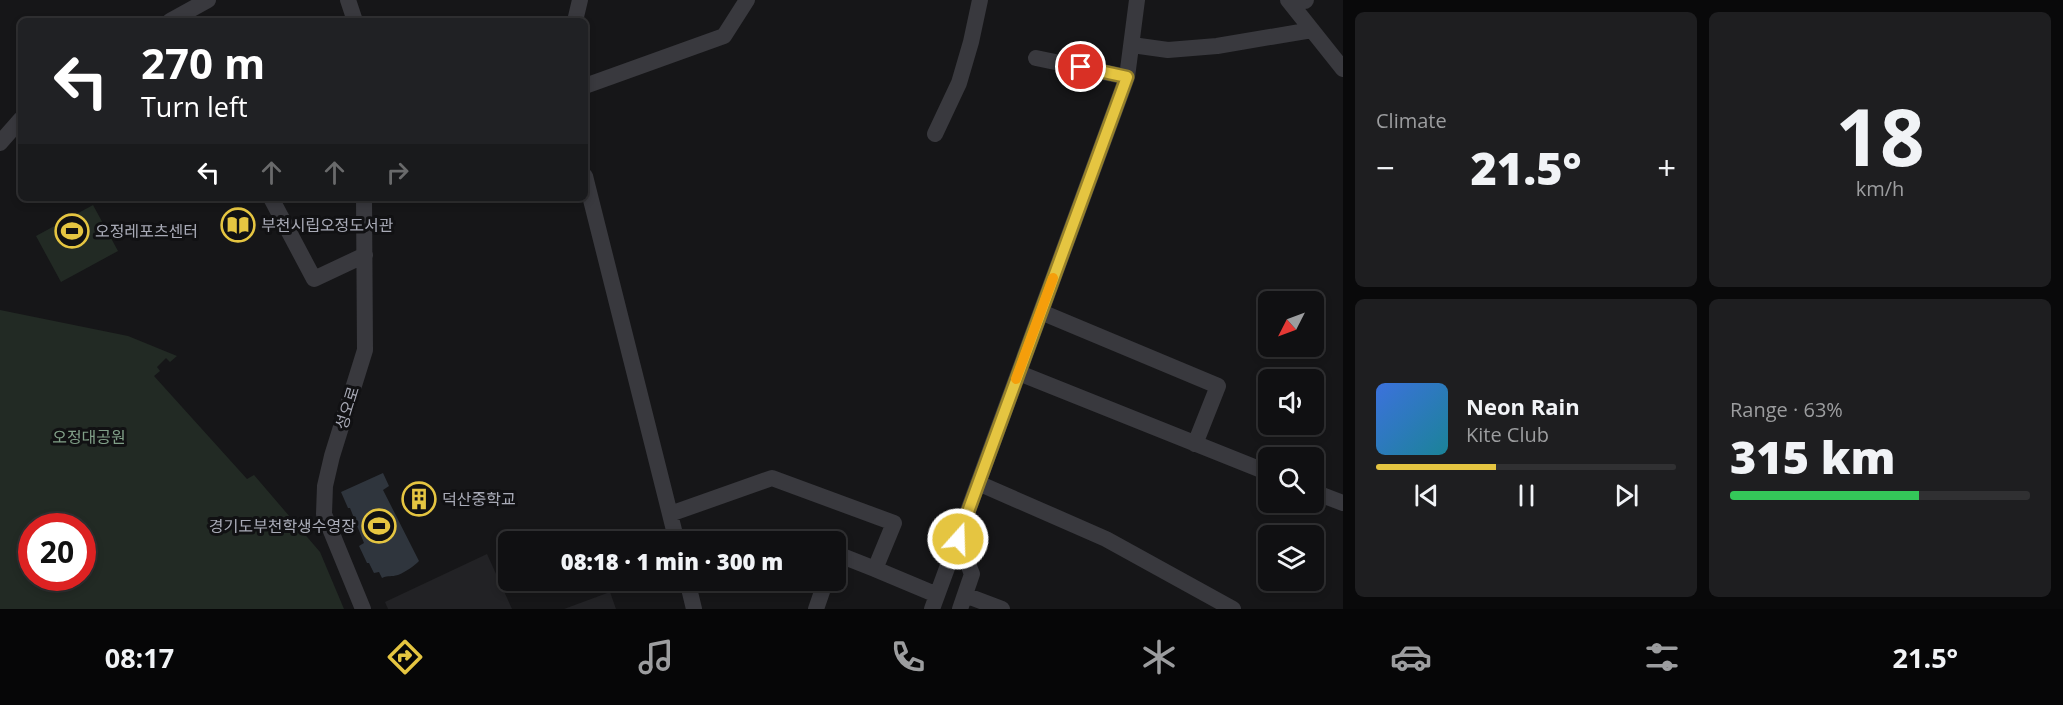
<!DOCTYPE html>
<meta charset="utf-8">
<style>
:root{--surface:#101012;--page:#1e1e20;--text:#f1f3f6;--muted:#9c9d9f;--line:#303032;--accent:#e5c541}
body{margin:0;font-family:"Open Sans","Noto Sans KR",sans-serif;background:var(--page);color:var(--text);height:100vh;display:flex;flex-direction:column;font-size:22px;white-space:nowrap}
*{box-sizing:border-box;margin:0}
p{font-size:20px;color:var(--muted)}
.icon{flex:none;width:33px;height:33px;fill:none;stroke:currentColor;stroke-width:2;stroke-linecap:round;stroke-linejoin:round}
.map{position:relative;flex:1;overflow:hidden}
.drawer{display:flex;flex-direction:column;gap:12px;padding:12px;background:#09090a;width:720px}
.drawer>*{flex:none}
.banner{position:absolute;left:18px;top:18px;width:570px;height:183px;border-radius:9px;box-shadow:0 3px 9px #0003,0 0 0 2px var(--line);background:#202124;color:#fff;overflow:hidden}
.needle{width:39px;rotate:228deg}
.fabs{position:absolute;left:1258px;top:291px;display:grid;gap:12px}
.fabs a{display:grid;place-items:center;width:66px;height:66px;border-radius:9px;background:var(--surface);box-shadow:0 3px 9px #0003,0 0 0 2px var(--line);font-size:30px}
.speed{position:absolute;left:18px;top:513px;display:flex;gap:12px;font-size:30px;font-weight:700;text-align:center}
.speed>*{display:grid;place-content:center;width:78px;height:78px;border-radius:50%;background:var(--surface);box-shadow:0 3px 9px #0003,0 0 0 2px var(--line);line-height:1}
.speed .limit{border:9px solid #d22;background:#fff;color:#111}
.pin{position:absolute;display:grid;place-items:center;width:51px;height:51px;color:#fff;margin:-26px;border:3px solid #fff;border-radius:50%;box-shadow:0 2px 6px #0007}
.me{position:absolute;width:66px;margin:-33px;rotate:20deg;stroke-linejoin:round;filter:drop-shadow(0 0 4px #0008)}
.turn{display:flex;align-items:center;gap:21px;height:126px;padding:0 24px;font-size:27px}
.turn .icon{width:78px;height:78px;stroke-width:2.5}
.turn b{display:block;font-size:42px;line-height:51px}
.lanes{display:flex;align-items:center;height:57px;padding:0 24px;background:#0003;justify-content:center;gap:30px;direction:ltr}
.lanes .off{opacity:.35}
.big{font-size:45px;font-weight:800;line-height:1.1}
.drawer .widget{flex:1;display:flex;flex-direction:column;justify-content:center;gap:9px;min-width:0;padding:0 21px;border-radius:9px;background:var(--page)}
.drawer .dial{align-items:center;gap:0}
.dial b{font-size:78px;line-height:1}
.song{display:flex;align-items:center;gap:18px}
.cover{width:72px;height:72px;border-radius:9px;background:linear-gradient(135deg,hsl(220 70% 55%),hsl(190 70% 35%))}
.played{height:6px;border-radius:3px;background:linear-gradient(90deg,var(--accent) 40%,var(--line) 40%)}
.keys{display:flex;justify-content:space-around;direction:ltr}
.heat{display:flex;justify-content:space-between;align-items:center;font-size:33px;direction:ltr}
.charge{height:9px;border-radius:4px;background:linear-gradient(90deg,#34c759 63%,var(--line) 0)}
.drawer .tiles{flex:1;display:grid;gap:12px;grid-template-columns:repeat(2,1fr)}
.trip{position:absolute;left:498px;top:531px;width:348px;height:60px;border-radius:9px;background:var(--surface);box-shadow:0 3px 9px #0003,0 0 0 2px var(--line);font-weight:800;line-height:60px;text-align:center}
.dock{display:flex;height:96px;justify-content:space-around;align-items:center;background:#060607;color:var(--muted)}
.dock .icon{width:42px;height:42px}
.dock .selected{color:var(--accent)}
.dock b{font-size:27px;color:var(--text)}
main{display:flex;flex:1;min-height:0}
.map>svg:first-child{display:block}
.built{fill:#222225}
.green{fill:#222a24;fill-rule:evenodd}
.water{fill:#2f353d}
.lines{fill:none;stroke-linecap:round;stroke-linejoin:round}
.minor{stroke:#39393e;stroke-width:16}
.route-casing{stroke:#95802a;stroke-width:15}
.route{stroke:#e5c541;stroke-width:10}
.slow{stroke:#f59e0b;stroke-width:10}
.labels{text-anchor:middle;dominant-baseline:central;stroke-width:6;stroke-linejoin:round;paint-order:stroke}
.poi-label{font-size:16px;fill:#a9abb7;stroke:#111113;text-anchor:start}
.street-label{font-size:16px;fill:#a9abb7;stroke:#111113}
.park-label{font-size:16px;fill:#81a088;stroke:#111113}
</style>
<main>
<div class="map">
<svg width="1343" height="609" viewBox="0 0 1343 609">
<rect width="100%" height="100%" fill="#161618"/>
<path class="built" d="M487,554L512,609H388L385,602Z
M610,592L616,609H564Z"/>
<path class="green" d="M93,205L118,251L61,282L36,236Z
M0,310L128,336L177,356L170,362L166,358L157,367L160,371L154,376L247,479L254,475L320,552L344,609H0ZM32,526H82V578H32Z"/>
<path class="water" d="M383,473L389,486L383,490L419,561C415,565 406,572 398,575C391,577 389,575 382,578L379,572L374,573L369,563H367L359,546L364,543L350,508H348L341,492Z"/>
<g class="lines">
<path class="minor" d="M348,0L355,21
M1288,0L1343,69
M1305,1L1306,0
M170,21L208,0
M575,21L580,0
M1132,45L1168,50L1217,46L1312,30
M1036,58L1127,77
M585,86L724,36L747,0
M935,134L959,83L971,42L980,0
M0,143L21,119
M585,176L677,542
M271,198L314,279L365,255
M1041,312L1218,386L1195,444
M1019,373L1269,473
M978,483L1106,539L1233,609
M1314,492L1343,503
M670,514L772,478L894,523L875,569L937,595
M958,539L972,574L960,609
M836,557L837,554L875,569
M687,580L694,609
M965,595L1002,609
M363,609L324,514L325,486L332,456L365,350L364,198
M816,609L826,580
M932,609L1127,77L1137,0"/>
</g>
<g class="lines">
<defs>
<path id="route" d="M958,539L1127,77L1081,67"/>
</defs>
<use href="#route" class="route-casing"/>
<use href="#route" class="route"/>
<path class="slow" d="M1016,379L1053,278"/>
</g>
<defs>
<symbol id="library-ring" viewBox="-11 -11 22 22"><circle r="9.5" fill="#111113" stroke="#e5c541" stroke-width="1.5"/><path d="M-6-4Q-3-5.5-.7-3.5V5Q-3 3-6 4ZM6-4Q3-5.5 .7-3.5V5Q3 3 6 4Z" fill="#e5c541"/></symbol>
<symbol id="stadium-ring" viewBox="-11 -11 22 22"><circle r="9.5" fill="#111113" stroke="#e5c541" stroke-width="1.5"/><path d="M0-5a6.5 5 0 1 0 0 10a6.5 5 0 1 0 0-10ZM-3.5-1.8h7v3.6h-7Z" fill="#e5c541"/></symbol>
<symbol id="building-ring" viewBox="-11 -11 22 22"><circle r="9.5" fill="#111113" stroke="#e5c541" stroke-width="1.5"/><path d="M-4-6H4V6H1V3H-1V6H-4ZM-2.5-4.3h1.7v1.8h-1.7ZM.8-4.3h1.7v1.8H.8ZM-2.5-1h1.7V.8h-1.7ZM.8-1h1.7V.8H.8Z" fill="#e5c541"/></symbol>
</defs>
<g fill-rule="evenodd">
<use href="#library-ring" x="219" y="206" width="38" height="38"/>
<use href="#stadium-ring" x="53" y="212" width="38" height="38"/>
<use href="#building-ring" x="400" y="480" width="38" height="38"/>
<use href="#stadium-ring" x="360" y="507" width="38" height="38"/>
</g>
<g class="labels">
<g class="poi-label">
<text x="261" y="225">부천시립오정도서관</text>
<text x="95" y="231">오정레포츠센터</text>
<text x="442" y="499">덕산중학교</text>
<text x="356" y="526" text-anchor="end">경기도부천학생수영장</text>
</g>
<g class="street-label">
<text transform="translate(347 408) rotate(-73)">성오로</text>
</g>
<g class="park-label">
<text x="89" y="437">오정대공원</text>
</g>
</g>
</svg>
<div class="fabs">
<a><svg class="needle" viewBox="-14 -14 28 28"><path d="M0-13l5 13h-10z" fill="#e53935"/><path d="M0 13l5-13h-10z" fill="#9c9d9f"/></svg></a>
<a><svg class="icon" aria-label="sound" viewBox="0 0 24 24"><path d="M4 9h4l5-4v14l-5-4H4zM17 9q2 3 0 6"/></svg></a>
<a><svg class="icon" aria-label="search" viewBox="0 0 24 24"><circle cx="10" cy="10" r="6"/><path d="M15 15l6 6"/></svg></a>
<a><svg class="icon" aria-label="layers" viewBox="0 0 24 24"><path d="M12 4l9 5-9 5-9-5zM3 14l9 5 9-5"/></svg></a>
</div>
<div class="speed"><div class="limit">20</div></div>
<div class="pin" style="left:1081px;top:67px;background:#d93025"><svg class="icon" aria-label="arrive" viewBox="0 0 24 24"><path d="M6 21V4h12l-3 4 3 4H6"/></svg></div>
<svg class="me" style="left:958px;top:539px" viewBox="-20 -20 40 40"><circle r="17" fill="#e5c541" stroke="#fff" stroke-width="3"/><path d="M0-11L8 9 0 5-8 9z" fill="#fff"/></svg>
<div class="trip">08:18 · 1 min · 300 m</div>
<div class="banner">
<div class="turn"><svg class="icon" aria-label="left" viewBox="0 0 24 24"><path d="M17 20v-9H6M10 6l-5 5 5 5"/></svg><div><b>270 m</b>Turn left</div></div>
<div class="lanes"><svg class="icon" aria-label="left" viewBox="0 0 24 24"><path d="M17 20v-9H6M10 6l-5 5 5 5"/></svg><svg class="icon off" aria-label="ahead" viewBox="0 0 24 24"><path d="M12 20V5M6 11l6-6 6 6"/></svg><svg class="icon off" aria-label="ahead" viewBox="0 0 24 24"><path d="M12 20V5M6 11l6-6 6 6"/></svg><svg class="icon off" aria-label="right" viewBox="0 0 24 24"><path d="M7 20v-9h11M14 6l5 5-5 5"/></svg></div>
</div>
</div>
<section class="drawer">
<div class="tiles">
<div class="widget"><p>Climate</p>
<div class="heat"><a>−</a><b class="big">21.5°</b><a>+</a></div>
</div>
<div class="widget dial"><b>18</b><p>km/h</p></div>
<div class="widget">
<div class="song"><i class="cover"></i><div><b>Neon Rain</b><p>Kite Club</p></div></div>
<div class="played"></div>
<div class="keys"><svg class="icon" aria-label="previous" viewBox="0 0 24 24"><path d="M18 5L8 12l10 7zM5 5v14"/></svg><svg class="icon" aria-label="pause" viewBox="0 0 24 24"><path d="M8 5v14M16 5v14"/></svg><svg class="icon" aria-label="next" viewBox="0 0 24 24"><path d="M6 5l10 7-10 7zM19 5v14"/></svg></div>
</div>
<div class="widget"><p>Range · 63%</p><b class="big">315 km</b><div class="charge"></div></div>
</div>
</section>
</main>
<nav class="dock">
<b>08:17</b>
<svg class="icon selected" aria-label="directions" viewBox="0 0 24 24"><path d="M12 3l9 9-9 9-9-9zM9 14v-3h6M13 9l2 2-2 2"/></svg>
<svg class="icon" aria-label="music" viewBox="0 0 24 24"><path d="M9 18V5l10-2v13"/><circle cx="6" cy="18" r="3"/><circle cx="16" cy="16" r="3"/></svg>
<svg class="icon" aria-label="phone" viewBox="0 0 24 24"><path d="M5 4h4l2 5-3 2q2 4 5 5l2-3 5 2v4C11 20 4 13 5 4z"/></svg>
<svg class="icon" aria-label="climate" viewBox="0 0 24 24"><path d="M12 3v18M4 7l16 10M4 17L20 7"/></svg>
<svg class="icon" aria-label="car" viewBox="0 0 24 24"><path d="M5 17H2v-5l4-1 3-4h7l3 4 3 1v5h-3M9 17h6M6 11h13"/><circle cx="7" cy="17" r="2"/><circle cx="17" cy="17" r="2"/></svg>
<svg class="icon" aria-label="filters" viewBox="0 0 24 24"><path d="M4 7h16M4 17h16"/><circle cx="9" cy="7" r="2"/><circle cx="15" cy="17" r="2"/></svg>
<b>21.5°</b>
</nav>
